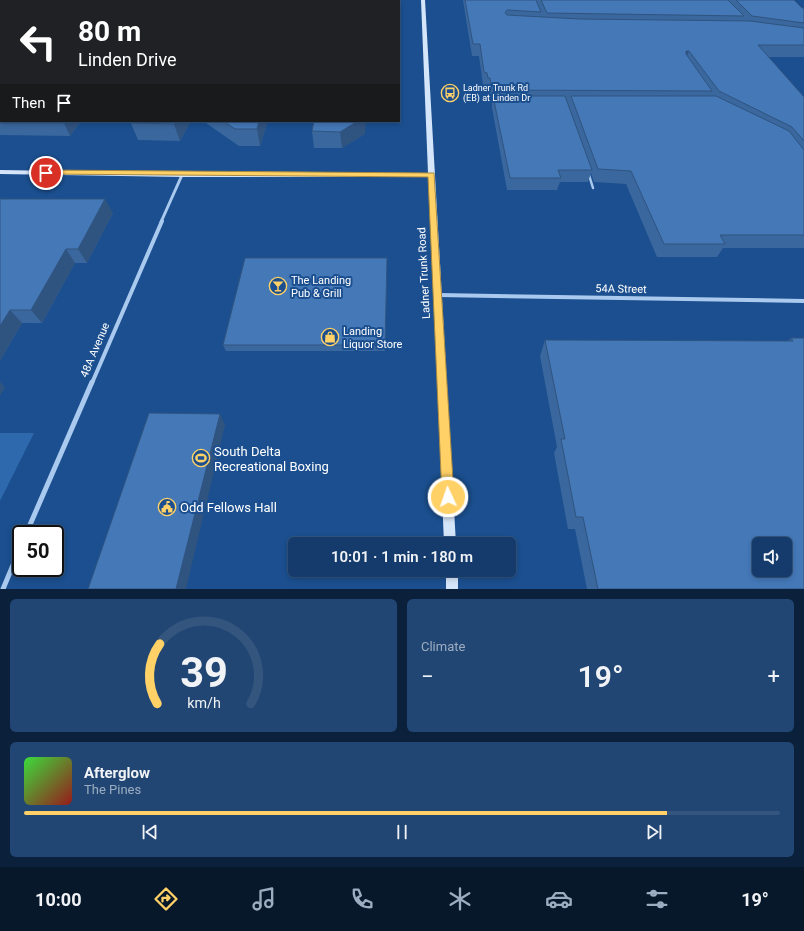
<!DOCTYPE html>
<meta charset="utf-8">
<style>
:root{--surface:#143b6b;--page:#214673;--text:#f1f3f6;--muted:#9dadc1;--line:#33557e;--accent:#ffd166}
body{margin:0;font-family:Roboto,sans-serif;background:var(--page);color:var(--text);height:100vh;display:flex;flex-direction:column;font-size:15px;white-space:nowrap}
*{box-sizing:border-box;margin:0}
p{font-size:13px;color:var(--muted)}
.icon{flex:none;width:22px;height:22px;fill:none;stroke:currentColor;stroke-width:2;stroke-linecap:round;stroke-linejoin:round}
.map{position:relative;height:589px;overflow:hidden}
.side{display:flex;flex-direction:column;gap:10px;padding:10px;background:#0b203b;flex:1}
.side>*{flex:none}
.banner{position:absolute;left:0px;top:0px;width:400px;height:122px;box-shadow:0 2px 6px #0003,0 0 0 1px var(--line);background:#202124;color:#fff;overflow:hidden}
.fabs{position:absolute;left:752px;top:537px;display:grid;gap:8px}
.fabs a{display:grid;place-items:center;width:40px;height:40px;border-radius:6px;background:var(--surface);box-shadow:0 2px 6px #0003,0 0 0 1px var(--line);font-size:20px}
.speed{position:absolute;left:12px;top:525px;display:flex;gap:8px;font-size:20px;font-weight:700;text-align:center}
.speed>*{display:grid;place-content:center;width:52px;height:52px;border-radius:50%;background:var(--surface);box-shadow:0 2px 6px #0003,0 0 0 1px var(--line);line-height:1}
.speed .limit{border:2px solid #111;border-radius:6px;background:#fff;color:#111}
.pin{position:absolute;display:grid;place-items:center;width:34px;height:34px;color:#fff;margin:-17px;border:2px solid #fff;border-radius:50%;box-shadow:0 1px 4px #0007}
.me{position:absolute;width:44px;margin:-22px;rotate:357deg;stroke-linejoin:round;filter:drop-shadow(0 0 3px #0008)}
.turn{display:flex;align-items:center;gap:14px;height:84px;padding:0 12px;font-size:18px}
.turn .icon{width:52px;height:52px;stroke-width:2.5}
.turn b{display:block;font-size:28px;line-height:34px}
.then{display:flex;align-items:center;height:38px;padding:0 12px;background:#0003;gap:8px;font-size:15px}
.big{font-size:30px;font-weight:600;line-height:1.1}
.side .tile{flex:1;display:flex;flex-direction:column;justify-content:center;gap:6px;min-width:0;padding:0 14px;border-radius:6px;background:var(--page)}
.side .dial{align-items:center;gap:0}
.dial svg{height:104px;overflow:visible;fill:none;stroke:var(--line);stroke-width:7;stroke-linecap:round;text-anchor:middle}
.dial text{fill:var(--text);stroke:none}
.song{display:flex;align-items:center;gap:12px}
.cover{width:48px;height:48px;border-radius:6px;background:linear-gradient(135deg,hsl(120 70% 55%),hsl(0 70% 35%))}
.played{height:4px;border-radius:2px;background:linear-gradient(90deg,var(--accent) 85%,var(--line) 85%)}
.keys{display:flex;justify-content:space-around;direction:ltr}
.heat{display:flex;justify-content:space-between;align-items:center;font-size:22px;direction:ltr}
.side .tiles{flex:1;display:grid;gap:10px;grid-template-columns:1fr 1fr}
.tile:last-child{grid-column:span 2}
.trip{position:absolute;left:288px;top:537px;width:228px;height:40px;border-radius:6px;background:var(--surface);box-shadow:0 2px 6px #0003,0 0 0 1px var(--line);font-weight:600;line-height:40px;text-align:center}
.tabs{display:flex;height:64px;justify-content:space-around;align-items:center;background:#08182b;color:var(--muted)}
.tabs .icon{width:28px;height:28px}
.tabs .selected{color:var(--accent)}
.tabs b{font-size:18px;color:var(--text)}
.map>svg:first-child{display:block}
.green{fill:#2e69ad}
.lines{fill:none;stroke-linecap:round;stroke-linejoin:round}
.lane{stroke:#a9c9ee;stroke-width:2.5}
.street-far3{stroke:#a9c9ee;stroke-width:2.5}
.street-far2{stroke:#a9c9ee;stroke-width:3}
.street-far1{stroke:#a9c9ee;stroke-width:4}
.street{stroke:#a9c9ee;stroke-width:5}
.secondary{fill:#d6e6fa;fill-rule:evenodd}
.wall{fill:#3a679d}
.shaded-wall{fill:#305480}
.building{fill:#4478b7;stroke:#305480;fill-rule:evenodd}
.route{fill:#ffd166;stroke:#a68842}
.labels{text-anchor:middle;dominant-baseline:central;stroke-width:4;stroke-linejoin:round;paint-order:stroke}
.far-poi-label{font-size:9px;fill:#fff;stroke:#1b4f8f;text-anchor:start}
.street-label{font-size:11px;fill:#fff;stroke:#1b4f8f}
.poi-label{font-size:11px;fill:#fff;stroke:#1b4f8f;text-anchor:start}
.near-poi-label{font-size:13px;fill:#fff;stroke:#1b4f8f;text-anchor:start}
</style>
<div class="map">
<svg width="804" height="589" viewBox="0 0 804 589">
<rect width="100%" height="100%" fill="#1b4f8f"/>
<path class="green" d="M0,433H34L0,501Z"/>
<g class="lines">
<path class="lane" d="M589,175L593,188"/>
<path class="street-far3" d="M174,0H208
M277,1L309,0"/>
<path class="street-far2" d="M161,222L182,175"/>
<path class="street-far1" d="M438,295L804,301
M92,383L162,221"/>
<path class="street" d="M26,534L92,382
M3,589L21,546"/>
<path class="secondary" d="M421,0H425L456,544H444L429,177H182L0,174V170L182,173H428Z
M446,570H458V589H446Z"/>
</g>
<path class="wall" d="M0,0H164L163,1H1V121H81L70,136L0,135Z
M463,0H794L802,8H804V57H768L804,97V248H723L717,257H657L626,184L594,182L591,173L588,182H560L557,190H507L492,108V102H490L488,91H486V86L483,85L479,56H472Z
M130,121H191L180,141L138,140Z
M203,121H268L260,146H239Z
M314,121L365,134L342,148H314L312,131Z
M0,199L113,213L87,263H75L42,323H22L0,361Z
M387,264L385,351H226L223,345Z
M791,338H804V589H587L575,529H568L554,453L557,447L540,356L545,340L788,341Z"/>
<path class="shaded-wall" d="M153,0H164L163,1H152Z
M276,0H282V1H276Z
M686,51H689L684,63Z
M66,121H81L70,136L64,123Z
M176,121H191L180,141L174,124Z
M259,121H268L260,146L257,129Z
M358,121H366L365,134L342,148L340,132Z
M105,199L113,213L87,263L78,249Z
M66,249L75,263L42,323L31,310Z
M387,258V264L385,351V345Z
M10,310L22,323L0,361V326Z
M0,382L5,387L0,396Z
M220,414L225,425L186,589H176Z"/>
<path class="building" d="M0,0H153L152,1H1V59H0Z
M203,0H276V1H202Z
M339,0H360L359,1H339Z
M465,0H536L541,12L507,10L505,13L507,15L579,19L750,21L804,28V45H758L804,97V141L792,127L719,91L689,51H686V54L712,91L492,90L490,78H488L487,73L484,72L480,44H473Z
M541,0H728L744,16L547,13Z
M736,0H794L802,8H804V23L752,16Z
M1,59V121H66L64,123H0V60Z
M493,96H565L592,170H558L561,178H510Z
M571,96H716L789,131L804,150V235H720L725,244H664L631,171L598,169Z
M132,121H176L174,124L131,123Z
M223,121H259L257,129H235Z
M314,121H358L340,132L312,131Z
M0,199H105L78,249H66L31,310H10L0,326Z
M245,258H387L385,345H223Z
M791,338H804V589H598L583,517H576L561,439H565L545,340L793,341ZM759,544H785V570H759Z
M149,413L220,414L176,589H88Z"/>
<path class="route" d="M46,170L434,173L454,497L452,502L448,503L444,502L442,497L428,177L43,174L42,173Z"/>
<defs>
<symbol id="bus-ring" viewBox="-11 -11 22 22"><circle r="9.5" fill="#1b4f8f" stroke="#ffd166" stroke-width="1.5"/><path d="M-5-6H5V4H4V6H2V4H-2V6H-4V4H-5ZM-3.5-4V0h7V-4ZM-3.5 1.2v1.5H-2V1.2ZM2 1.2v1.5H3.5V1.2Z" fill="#ffd166"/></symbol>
<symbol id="bar-ring" viewBox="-11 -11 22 22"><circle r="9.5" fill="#1b4f8f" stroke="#ffd166" stroke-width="1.5"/><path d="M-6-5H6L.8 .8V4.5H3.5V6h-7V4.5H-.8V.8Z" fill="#ffd166"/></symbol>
<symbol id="shop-ring" viewBox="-11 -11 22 22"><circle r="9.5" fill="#1b4f8f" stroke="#ffd166" stroke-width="1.5"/><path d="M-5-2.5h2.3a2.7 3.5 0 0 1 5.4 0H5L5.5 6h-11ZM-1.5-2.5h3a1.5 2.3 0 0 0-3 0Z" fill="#ffd166"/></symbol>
<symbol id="stadium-ring" viewBox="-11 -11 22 22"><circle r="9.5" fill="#1b4f8f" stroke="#ffd166" stroke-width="1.5"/><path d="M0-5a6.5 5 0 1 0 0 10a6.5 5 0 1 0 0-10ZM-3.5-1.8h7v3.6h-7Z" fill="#ffd166"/></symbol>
<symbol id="civic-ring" viewBox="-11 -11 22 22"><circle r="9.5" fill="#1b4f8f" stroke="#ffd166" stroke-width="1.5"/><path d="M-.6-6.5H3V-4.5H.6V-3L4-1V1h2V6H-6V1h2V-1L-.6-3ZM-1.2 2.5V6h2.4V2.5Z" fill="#ffd166"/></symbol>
</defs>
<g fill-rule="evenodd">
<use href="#bus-ring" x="440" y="83" width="20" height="20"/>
<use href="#bar-ring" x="268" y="276" width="20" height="20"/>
<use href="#shop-ring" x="320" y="327" width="20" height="20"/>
<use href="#stadium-ring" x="191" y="448" width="20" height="20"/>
<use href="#civic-ring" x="157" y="497" width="20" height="20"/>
</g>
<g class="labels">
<g class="far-poi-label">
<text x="463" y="88">Ladner Trunk Rd<tspan x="463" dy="10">(EB) at Linden Dr</tspan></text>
</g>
<g class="street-label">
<text transform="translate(424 273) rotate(-93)">Ladner Trunk Road</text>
<text transform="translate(621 289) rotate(1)">54A Street</text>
<text transform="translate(95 350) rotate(-67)">48A Avenue</text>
</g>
<g class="poi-label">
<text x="291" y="280">The Landing<tspan x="291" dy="13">Pub &amp; Grill</tspan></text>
<text x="343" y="331">Landing<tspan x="343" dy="13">Liquor Store</tspan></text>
</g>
<g class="near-poi-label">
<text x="214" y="451">South Delta<tspan x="214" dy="15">Recreational Boxing</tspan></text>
<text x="180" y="507">Odd Fellows Hall</text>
</g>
</g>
</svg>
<div class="fabs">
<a><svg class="icon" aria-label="sound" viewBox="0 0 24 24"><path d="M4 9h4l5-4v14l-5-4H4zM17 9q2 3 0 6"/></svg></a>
</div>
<div class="speed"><div class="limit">50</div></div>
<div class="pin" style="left:46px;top:173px;background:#d93025"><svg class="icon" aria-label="arrive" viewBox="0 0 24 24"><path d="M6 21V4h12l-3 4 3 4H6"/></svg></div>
<svg class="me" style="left:448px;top:497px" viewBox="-20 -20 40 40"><circle r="17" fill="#ffd166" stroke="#fff" stroke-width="3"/><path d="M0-11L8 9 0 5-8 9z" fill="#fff"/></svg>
<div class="trip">10:01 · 1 min · 180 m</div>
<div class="banner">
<div class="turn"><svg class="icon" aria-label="left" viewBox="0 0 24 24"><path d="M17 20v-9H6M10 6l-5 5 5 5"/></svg><div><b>80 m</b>Linden Drive</div></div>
<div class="then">Then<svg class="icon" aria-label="arrive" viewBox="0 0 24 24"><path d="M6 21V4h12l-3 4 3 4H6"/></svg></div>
</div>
</div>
<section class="side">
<div class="tiles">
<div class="tile dial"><svg viewBox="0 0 100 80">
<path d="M14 69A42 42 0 1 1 86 69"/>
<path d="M14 69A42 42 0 0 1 16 23" stroke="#ffd166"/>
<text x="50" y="56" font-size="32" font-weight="700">39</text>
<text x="50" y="72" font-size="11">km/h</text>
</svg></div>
<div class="tile"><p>Climate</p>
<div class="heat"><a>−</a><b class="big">19°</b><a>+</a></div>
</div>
<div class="tile">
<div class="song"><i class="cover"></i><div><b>Afterglow</b><p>The Pines</p></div></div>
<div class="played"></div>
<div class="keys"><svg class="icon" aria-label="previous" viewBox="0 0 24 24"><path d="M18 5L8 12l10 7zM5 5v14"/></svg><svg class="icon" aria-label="pause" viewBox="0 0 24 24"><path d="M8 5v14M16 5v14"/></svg><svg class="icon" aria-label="next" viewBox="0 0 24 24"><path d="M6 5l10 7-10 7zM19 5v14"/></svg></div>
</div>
</div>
</section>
<nav class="tabs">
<b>10:00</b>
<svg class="icon selected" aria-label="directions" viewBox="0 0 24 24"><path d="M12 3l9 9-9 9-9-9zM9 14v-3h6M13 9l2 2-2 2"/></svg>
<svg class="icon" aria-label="music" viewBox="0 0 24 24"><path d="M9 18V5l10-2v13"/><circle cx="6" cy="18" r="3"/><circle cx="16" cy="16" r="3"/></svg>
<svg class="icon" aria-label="phone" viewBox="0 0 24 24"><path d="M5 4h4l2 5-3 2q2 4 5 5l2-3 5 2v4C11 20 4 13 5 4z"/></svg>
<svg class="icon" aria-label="climate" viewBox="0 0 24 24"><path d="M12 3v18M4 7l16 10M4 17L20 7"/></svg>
<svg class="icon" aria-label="car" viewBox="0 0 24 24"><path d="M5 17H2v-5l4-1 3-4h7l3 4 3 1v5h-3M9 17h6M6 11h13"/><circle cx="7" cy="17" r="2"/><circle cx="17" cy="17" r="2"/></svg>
<svg class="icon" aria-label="filters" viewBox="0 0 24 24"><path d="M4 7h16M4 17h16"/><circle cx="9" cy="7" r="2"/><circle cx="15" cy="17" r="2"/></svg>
<b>19°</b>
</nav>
